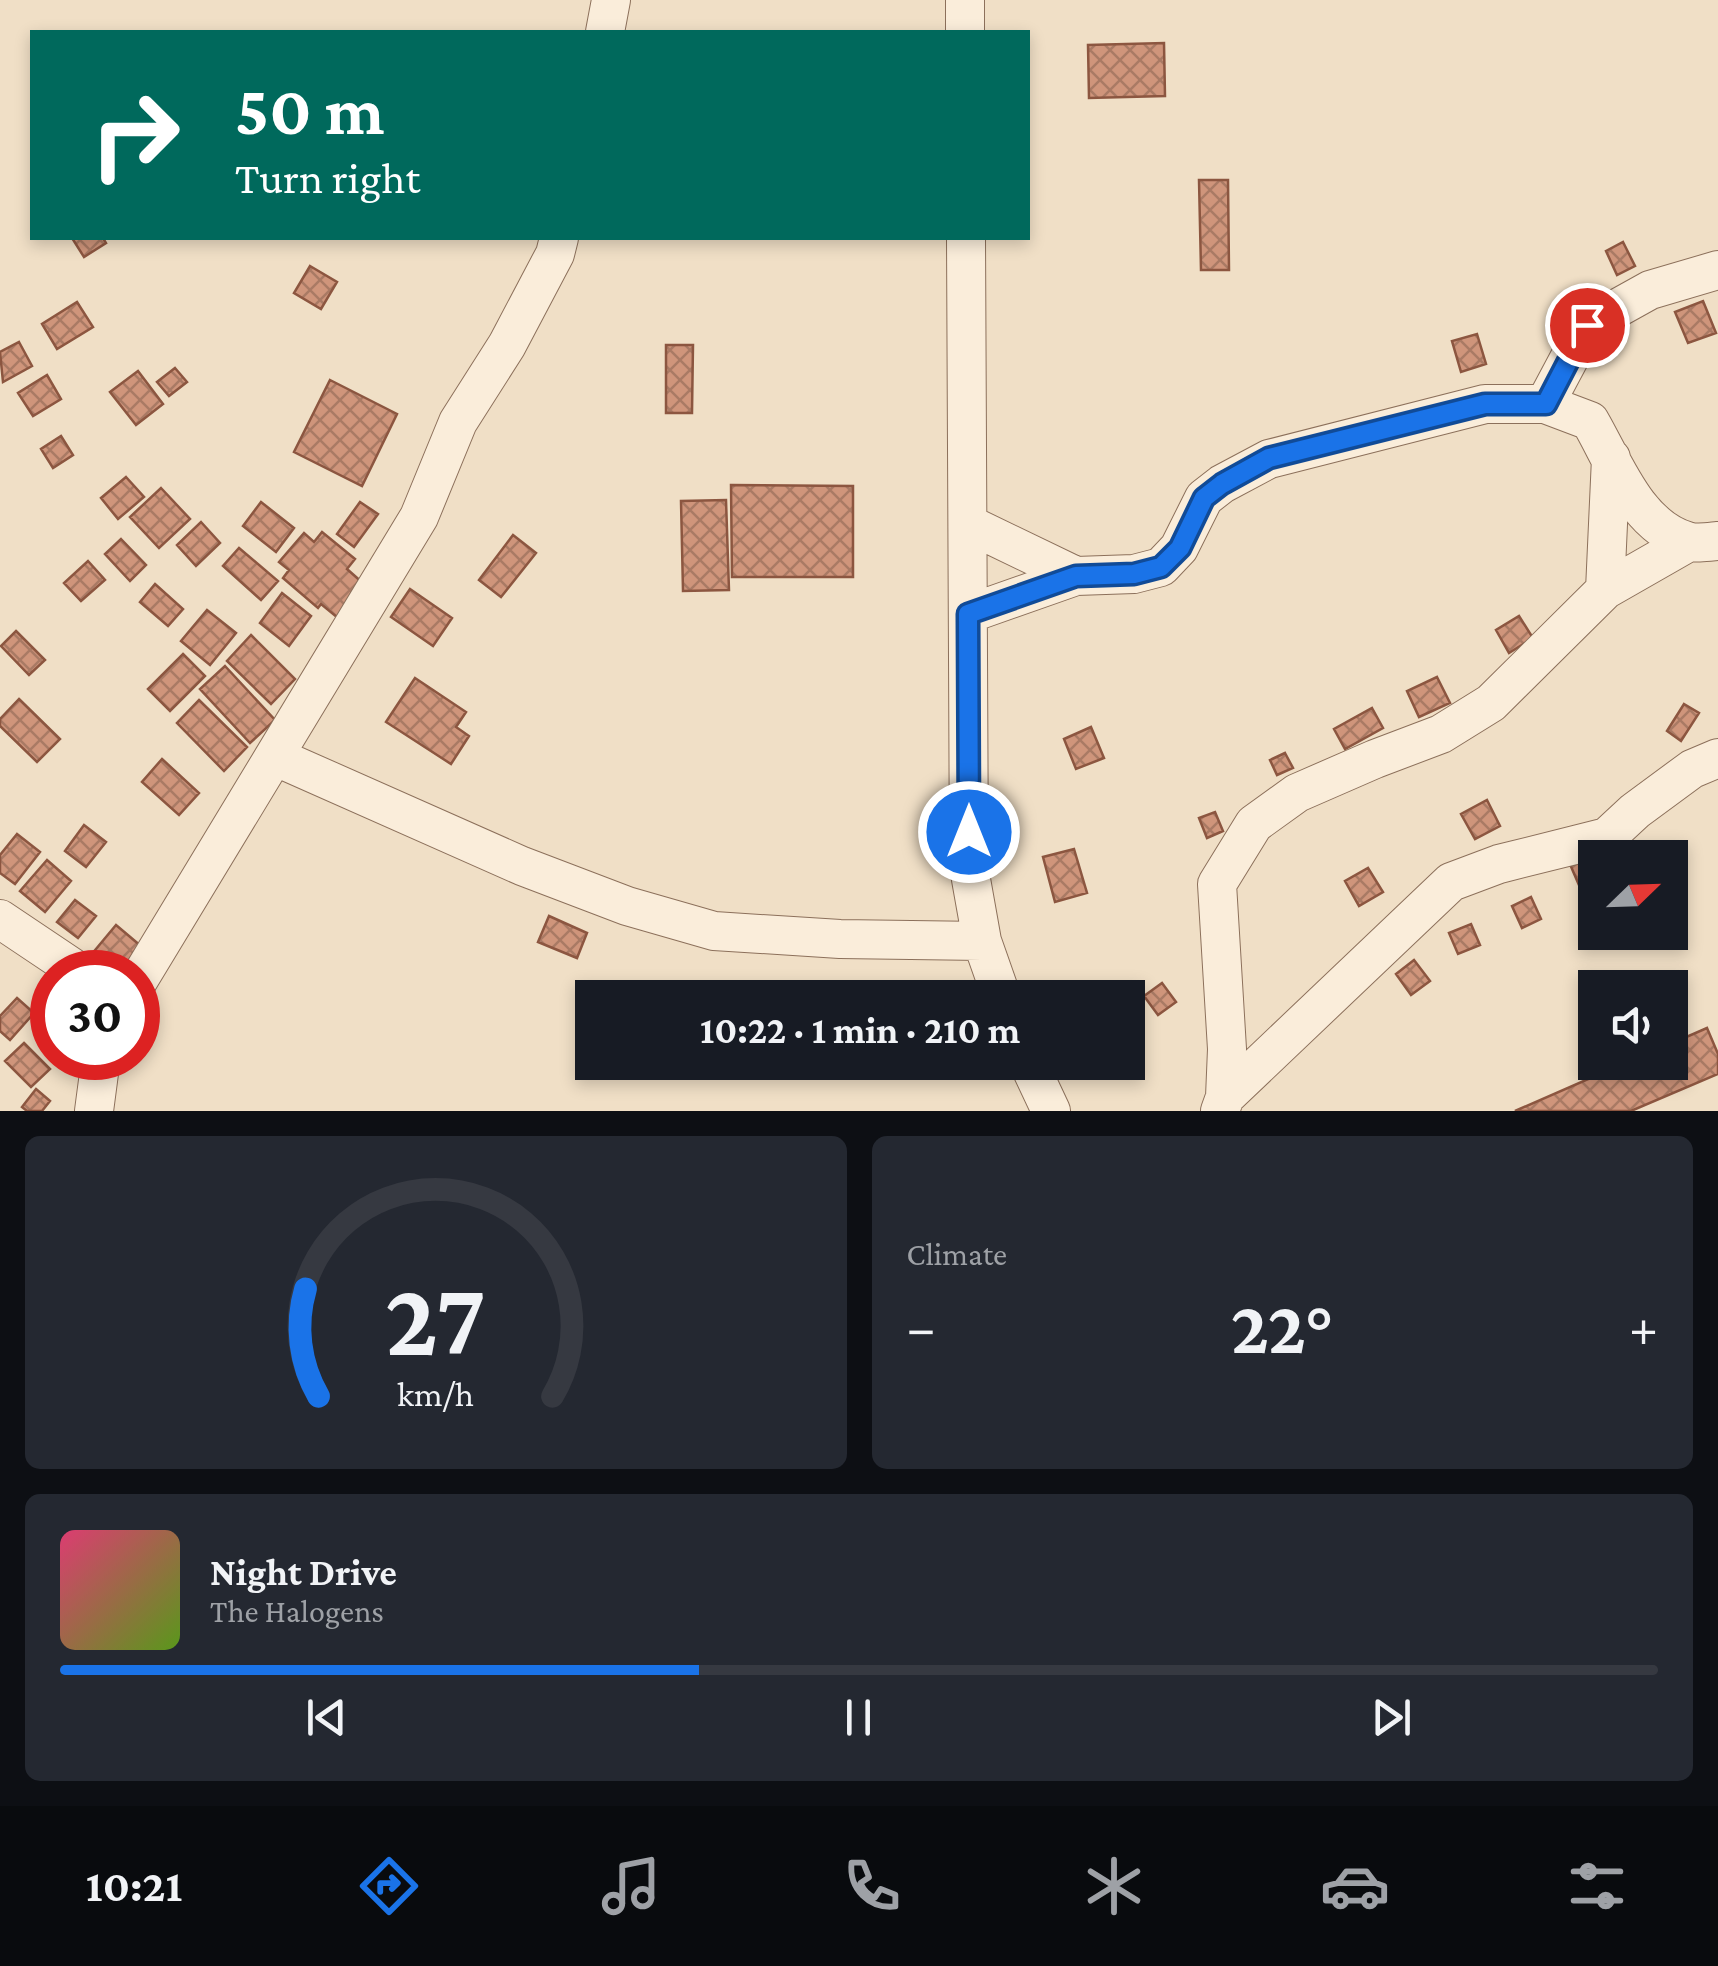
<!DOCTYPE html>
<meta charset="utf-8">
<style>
:root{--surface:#171b24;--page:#242831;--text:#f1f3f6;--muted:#9ea1a6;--line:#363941;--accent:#1a73e8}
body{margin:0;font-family:"Crimson Pro",serif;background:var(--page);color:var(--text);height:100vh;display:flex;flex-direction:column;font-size:38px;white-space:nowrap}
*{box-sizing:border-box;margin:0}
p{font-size:32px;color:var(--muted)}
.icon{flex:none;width:55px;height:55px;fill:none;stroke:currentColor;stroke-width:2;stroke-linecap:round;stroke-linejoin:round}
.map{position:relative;height:1111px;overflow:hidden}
.sheet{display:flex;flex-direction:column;gap:25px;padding:25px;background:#0d0f14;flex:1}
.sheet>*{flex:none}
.banner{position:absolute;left:30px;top:30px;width:1000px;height:210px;border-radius:0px;box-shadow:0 5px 15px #0003;background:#00695c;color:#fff;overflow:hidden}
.needle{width:65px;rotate:67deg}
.buttons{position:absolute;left:1578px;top:840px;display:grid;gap:20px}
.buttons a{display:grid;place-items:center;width:110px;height:110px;border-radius:0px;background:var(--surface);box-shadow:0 5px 15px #0003;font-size:50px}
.speed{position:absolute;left:30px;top:950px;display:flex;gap:20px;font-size:50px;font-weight:700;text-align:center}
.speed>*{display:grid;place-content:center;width:130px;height:130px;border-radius:50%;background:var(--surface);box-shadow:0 5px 15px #0003;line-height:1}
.speed .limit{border:15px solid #d22;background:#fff;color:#111}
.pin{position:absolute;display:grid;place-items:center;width:85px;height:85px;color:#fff;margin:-42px;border:5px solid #fff;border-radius:50%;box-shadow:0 2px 10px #0007}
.me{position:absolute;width:110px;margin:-55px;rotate:0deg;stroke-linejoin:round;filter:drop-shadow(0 0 8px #0008)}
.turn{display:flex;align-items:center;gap:35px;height:210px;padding:0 40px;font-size:45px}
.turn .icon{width:130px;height:130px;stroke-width:2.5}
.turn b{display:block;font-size:70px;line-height:85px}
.big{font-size:75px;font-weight:700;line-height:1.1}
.sheet .card{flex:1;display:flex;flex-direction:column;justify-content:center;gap:15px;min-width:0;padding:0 35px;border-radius:15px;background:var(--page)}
.sheet .dial{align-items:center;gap:0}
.dial svg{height:260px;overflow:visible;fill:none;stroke:var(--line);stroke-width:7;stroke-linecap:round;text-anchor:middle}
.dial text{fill:var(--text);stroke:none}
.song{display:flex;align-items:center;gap:30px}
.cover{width:120px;height:120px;border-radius:15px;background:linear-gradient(135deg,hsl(340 70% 55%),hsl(90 70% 35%))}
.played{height:10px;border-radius:5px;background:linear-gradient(90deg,var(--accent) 40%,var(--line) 40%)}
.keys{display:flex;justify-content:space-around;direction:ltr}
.heat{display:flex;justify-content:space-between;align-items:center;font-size:55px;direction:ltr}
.sheet .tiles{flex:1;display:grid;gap:25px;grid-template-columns:1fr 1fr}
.card:last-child{grid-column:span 2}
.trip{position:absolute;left:575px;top:980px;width:570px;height:100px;border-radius:0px;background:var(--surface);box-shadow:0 5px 15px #0003;font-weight:700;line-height:100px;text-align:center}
.dock{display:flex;height:160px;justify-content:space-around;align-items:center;background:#090b0e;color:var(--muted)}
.dock .icon{width:70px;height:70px}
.dock .on{color:var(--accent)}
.dock b{font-size:45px;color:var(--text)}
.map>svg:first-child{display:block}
.building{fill:url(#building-cross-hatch);stroke:#8c5640;stroke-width:2.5}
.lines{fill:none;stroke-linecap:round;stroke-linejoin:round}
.street-casing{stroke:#8c705b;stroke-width:40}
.street{stroke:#faedda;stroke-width:38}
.route-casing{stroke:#114b97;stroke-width:25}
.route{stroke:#1a73e8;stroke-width:18}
</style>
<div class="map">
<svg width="1718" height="1111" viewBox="0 0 1718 1111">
<defs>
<pattern id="building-cross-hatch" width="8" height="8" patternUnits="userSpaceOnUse" patternTransform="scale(2.5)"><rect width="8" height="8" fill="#cf957b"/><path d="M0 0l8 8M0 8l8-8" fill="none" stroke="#a97a64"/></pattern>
</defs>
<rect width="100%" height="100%" fill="#f0dfc6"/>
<path class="building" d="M1164,43L1165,96L1089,98L1088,45Z
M1199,180H1228L1229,270H1201Z
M72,238H103L106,243L84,257Z
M1623,242L1635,266L1617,275L1606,251Z
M310,266L337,282L321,309L294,293Z
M1703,301L1716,333L1688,343L1675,312Z
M77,302L93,327L57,349L42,324Z
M1477,334L1486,364L1461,372L1452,341Z
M19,342L32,366L3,382L0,352Z
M666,345H693L692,413H666Z
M175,368L187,382L169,396L157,382Z
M138,371L163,404L136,425L110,392Z
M47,375L61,399L33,416L18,393Z
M330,380L397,414L362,486L294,452Z
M61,436L73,455L53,468L41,449Z
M126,477L144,497L118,519L101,498Z
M731,485L853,486V577H732Z
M161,488L190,519L159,548L130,517Z
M726,500L729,590L683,591L681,501Z
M261,502L294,528L276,552L243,526Z
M360,502L378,514L354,547L337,534Z
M201,522L220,543L196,566L177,545Z
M322,532L355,559L347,569L365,585L338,618L321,604L318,608L283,578L289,570L279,562L304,533L314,542Z
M513,535L536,553L501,597L479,580Z
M121,539L146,565L130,581L105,554Z
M239,548L278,581L261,600L223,566Z
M88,561L105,580L81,601L64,583Z
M155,584L183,609L168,626L140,602Z
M410,589L452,618L433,646L391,617Z
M282,593L311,616L289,646L260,623Z
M207,610L236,633L210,665L181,641Z
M1519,616L1533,638L1509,653L1496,630Z
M16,631L45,660L29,675L1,646Z
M251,635L295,679L271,704L227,661Z
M183,654L205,676L170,711L148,689Z
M225,666L275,720L250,743L200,689Z
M1437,677L1450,703L1419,717L1407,691Z
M415,678L466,712L456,727L469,736L451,764L386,722Z
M19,699L60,739L37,762L0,726V719Z
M199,700L247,747L224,771L177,723Z
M1684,704L1699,713L1681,741L1667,731Z
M1372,708L1383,728L1345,749L1334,729Z
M1091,727L1104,758L1076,769L1064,739Z
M1285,753L1293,768L1277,775L1270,760Z
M162,759L199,793L179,815L142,782Z
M1487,800L1500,826L1475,839L1461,814Z
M1215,812L1223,831L1207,838L1199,818Z
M84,825L106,842L86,867L65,851Z
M17,834L40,852L15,884L0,873V855Z
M1074,849L1087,893L1055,902L1043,857Z
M1592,853L1595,886L1582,892L1569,862Z
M47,860L71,881L45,912L20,891Z
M1368,868L1383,892L1359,906L1345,881Z
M1531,897L1541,919L1522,928L1512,906Z
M75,900L96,916L78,938L57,922Z
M549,916L587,933L577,958L538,942Z
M1471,924L1480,945L1458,954L1449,933Z
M116,925L142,947L120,972H101L86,961Z
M1414,960L1430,981L1411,995L1396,974Z
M1162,983L1176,1002L1158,1015L1144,996Z
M17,998L34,1013L10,1040L0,1031V1016Z
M1707,1028L1718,1054V1074L1631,1111H1515L1627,1062H1670V1044Z
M24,1043L50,1069L31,1087L5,1061Z
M36,1089L50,1101L42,1111H27L22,1107Z"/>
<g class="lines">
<defs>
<path id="street" d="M965,0V32
M605,32L611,0
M966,238L969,868L982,941L1002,998
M1545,404L1587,325L1650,290L1718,270
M968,524L1076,576
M1605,590L1611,458
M968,614L1076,576L1134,574L1161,567L1179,548L1204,498L1222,484L1269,459L1485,404H1545L1590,421C1614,462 1636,526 1687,541C1696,544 1708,542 1718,541
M276,757L522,866L627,906L714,931L840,939L982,941
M0,919L79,972
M138,981L419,517L458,422L507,345L555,254L559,238
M1028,1062L1051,1111
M1225,1097L1451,882L1499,864L1607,837L1635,811L1692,769L1718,758
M94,1111L101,1058
M1220,1111L1225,1097L1227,1049L1217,884L1254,824L1297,793L1375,759L1441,734L1491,703L1605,590L1689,542"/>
</defs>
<use href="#street" class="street-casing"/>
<use href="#street" class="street"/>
</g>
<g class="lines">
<defs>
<path id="route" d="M969,832L968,614L1076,576L1134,574L1161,567L1180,548L1204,498L1222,484L1269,458L1485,404H1546L1587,325"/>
</defs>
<use href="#route" class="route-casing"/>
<use href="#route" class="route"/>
</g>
</svg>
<div class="buttons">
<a><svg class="needle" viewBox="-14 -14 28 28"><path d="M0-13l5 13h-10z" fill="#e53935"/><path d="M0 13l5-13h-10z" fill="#9ea1a6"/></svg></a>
<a><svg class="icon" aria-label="sound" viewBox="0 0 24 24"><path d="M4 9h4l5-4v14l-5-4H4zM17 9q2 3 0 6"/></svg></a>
</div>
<div class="speed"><div class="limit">30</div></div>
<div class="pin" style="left:1587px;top:325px;background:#d93025"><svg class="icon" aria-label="arrive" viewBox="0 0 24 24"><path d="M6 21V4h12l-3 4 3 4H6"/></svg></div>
<svg class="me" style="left:969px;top:832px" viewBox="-20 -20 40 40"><circle r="17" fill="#1a73e8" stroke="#fff" stroke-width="3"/><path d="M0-11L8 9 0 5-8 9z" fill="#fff"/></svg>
<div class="trip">10:22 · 1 min · 210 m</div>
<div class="banner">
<div class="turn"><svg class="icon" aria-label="right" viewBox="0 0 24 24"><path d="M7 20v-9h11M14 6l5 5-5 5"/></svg><div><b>50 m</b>Turn right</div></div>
</div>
</div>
<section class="sheet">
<div class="tiles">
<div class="card dial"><svg viewBox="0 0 100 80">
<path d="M14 69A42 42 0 1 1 86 69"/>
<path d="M14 69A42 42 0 0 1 10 36" stroke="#1a73e8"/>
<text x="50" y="56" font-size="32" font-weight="700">27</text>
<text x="50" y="72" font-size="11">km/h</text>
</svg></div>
<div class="card"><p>Climate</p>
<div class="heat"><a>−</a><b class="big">22°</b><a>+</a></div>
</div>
<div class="card">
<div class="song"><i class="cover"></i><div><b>Night Drive</b><p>The Halogens</p></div></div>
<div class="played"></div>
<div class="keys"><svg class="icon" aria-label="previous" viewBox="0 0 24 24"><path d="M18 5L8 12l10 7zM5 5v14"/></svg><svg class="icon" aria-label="pause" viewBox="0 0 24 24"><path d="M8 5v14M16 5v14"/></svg><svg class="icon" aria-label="next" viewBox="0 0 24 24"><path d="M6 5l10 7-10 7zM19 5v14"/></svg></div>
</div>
</div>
</section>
<nav class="dock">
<b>10:21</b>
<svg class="icon on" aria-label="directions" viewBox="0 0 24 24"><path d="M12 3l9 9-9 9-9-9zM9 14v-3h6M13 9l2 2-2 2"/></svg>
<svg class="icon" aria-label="music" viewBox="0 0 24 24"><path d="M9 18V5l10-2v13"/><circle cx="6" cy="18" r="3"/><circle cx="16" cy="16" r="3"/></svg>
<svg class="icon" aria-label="phone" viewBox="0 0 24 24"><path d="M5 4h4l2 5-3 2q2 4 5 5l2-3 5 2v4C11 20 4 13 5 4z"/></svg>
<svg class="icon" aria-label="climate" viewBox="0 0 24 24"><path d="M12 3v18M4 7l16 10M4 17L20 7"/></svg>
<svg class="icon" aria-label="car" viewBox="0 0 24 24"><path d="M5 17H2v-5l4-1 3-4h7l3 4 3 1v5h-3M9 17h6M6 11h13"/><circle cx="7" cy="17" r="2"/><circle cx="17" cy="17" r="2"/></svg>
<svg class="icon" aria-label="filters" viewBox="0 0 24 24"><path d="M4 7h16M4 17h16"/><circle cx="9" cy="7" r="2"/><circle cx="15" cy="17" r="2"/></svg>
</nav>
